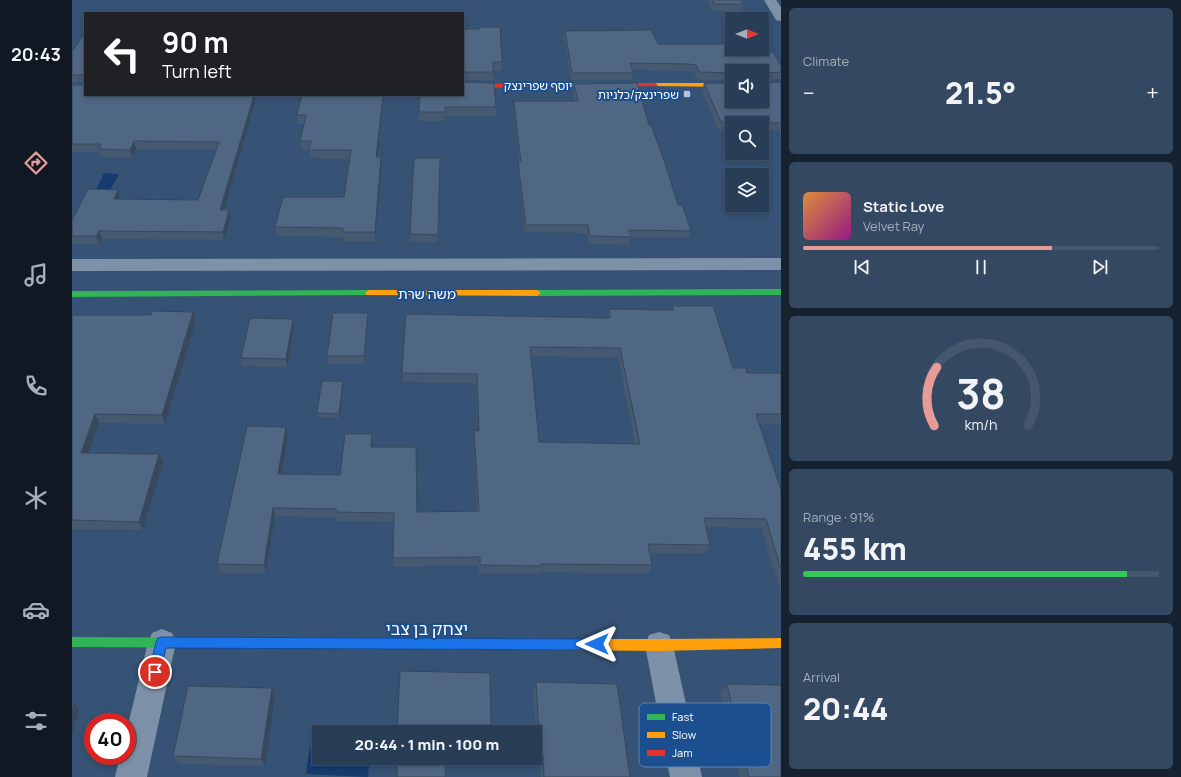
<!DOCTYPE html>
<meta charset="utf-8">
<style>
:root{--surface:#283e57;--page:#344961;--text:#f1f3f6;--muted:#a5aeba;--line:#44576d;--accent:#e69b98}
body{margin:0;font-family:Manrope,"Noto Sans Hebrew",sans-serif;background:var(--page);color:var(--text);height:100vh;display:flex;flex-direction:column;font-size:15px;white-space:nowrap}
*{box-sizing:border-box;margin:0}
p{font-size:13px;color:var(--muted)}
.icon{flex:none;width:22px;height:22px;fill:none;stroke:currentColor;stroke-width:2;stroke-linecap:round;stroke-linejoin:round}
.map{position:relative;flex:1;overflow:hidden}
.details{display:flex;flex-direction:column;gap:8px;padding:8px;background:#162230;width:400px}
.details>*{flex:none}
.banner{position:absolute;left:12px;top:12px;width:380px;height:84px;border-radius:0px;box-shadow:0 2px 6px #0003,0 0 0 1px var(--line);background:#202124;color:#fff;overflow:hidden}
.needle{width:26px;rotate:90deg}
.tools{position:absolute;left:653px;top:12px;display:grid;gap:8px}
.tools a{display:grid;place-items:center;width:44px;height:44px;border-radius:0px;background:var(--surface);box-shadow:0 2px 6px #0003,0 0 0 1px var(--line);font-size:20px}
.speed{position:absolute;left:12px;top:713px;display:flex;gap:8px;font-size:20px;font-weight:700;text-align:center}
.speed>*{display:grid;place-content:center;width:52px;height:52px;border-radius:50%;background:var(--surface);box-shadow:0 2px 6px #0003,0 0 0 1px var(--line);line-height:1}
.speed .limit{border:6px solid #d22;background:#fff;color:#111}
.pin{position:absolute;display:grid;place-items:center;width:34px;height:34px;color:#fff;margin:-17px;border:2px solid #fff;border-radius:50%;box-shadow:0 1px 4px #0007}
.me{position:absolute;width:44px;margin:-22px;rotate:270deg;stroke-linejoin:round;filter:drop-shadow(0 0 3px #0008)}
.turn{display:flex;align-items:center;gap:14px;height:84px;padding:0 12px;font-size:18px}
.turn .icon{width:52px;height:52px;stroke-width:2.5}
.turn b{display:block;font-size:28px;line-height:34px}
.big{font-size:30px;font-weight:800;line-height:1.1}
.details .card{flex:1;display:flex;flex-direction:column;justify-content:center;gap:6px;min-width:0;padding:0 14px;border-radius:6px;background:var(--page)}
.details .dial{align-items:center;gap:0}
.dial svg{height:104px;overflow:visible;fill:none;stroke:var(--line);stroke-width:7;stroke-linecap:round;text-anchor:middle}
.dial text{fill:var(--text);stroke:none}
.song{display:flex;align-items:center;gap:12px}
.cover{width:48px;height:48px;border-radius:6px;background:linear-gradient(135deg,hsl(30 70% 55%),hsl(310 70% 35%))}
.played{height:4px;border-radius:2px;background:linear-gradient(90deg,var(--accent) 70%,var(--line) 70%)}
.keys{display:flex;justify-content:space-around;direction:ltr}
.heat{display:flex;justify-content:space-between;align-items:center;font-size:22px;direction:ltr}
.charge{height:6px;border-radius:3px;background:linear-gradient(90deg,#34c759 91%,var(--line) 0)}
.trip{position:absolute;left:240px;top:725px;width:230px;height:40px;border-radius:0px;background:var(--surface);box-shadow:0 2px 6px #0003,0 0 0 1px var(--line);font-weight:800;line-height:40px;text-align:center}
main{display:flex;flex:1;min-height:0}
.tab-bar{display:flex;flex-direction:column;width:72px;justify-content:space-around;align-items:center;background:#101923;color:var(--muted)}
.tab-bar .icon{width:28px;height:28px}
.tab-bar .on{color:var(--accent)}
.tab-bar b{font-size:18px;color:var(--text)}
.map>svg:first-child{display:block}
.water{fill:#153c6e}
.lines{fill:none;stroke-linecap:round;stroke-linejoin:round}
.street{fill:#7d92a8;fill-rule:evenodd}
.fast{fill:#30b455;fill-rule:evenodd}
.slow{fill:#ff9f0a;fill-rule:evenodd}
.jam{fill:#e5322d;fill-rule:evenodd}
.wall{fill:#455971;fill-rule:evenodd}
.shaded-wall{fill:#38485c}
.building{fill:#506783;stroke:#38485c;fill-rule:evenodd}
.route{fill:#1a73e8;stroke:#114b97}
.poi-dot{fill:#b9c2ce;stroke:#1b4f8f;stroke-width:1.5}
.labels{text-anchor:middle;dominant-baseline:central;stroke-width:4;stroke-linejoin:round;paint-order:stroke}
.far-street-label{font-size:12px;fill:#fff;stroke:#1b4f8f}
.far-poi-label{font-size:12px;fill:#fff;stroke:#1b4f8f;text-anchor:end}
.street-label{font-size:14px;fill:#fff;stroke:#1b4f8f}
.near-street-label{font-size:17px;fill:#fff;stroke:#1b4f8f}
.key{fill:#1b4f8f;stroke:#5f84b1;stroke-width:1}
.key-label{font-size:11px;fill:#fff}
</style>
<main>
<nav class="tab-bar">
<b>20:43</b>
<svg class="icon on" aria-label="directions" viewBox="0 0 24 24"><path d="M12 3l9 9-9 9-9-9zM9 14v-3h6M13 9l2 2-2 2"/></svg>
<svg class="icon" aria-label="music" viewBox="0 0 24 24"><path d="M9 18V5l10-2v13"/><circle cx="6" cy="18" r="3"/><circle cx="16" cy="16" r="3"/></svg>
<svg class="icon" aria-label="phone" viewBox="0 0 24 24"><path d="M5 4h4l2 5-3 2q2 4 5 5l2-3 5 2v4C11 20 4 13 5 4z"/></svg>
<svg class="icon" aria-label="climate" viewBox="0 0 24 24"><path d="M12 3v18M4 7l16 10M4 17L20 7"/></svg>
<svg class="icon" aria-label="car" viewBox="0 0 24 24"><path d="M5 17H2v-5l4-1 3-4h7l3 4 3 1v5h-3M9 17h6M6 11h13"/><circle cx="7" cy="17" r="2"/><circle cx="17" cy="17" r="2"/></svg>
<svg class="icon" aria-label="filters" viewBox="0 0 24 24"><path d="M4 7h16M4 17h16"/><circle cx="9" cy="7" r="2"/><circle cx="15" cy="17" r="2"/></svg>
</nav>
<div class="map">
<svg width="709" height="777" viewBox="0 0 709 777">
<rect width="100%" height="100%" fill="#365274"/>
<path class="water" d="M32,173L47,174L38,190H24Z
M238,747L247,748V758H298L296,777L234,774Z"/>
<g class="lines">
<path class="street" d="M692,0H704L709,7V21L704,20Z
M709,258V270L0,271V259Z
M90,629L100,633L104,642L75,777H43L48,756H55V729L76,642L80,633Z
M587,632L597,635L601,645L630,777H598L573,645L577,635Z"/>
<path class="fast" d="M709,289V295L465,296L461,293L465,290Z
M297,290L301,293L300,295L0,297V291Z
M0,637L396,639L400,640L402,644L400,648L396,649L0,647Z"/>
<path class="slow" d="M583,83H660V87L581,86L580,85Z
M297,290H465L469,293L465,296L294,295L293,293Z
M709,638V648L587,651L396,649L392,648L390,644L392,640L396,639H587Z"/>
<path class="jam" d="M583,83L586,85L585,86L391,88V84Z"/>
</g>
<path class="wall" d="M635,0H669L672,4L670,11H641Z
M391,29L430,62L429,71L421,70V80H391Z
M493,31L586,44L688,52L709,66V79L691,80V83L709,82V136L706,130H690V123H660V130H646L630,91L632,83L660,101L690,71H660V80H625L622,72L616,71L561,70V73L560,80H499L492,38Z
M13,32V95H182L183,103L152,210H157L159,218L152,240L30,239L27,244H0V220L48,198V199L126,200L144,150L64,149L60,157H29L28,152H0V85H12V82H0V52Z
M502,84L577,125L606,205L619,231L616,238H558L557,245L517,244L515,233L453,232L446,170V162H447L442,108V101H503L501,91Z
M230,95H264V96H311V104L306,157L310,165L303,241H272L271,237L205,236L203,227L272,197L278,159L238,158L237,150H230L228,141L232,124H226L225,115Z
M348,95L424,107V116H373V121H347Z
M368,158L365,242H338V234Z
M600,306L661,368L675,373H709V424H687L709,490V591H708L689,528L634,527L638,545L634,553H578L580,565L577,574L468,572L467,574L407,573V565L321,567V522L265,521V518L203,516L194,573H148L145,564L216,436L209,474L268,475L300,434V447L345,512L405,511L402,440V430L406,431L404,383L331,382L330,373L535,318L537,309L599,310ZM459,356L546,358L563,444L467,442Z
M296,313V321L292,364H256L255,356Z
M0,315L124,321L93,424L27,423L16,454L91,463L71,530L0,529Z
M221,319L222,327L215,367L171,366L169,358Z
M271,385L268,418L246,417L245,413Z
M328,671L419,727L418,732H325Z
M464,682L558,777H469L468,762H466L461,691Z
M655,684L709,777H668L648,693Z
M200,688L203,697L193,766L107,764L101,756Z
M324,758H374L326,762H324Z"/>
<path class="shaded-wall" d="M182,95L183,103L150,217L148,210Z
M311,96V104L305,165L304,157Z
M62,141L64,149L60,157L58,150Z
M309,157L310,165L303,241V232Z
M46,190L48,198L44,207L42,199Z
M157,210L159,218L152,240L151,232Z
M27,231L30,239L27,244L24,236Z
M121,312L124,321L93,424L90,415Z
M296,313V321L292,364V356Z
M221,319L222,327L215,367L214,359Z
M271,381V385L268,418L267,414Z
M23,414L27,423L13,462L9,453Z
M214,427L216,436L208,483L206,474Z
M300,434L301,443L300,456L299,447Z
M87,454L91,463L71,530L67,522Z
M201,508L203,516L194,573L192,565Z
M200,688L203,697L193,766L189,759Z
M2,704L7,710L0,735V712Z"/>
<path class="building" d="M641,0H669L672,4H642Z
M407,27H428L430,62H421V72H391V29H407Z
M579,30L586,44H660V49H686L688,52H701L709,66V72L691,73V83L709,82V123L649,122L632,83H660V101H690V71H660V73L627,72L624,65L617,64L558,63L561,73H500L493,31Z
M13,32V95H182L148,210H157L151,232L27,231L24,236H0V220L16,189L46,190L42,199L126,200L147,142L62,141L58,150L27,149L29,144H0V85H12V75H0V52Z
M391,82L422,83L424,107H373V112H347L348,95H391Z
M565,83L577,125H579L593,163L606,205H610L619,231L557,230L559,237L518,236L516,225H454L446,162H449L442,101H506L502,84Z
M230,95H262V96H311L304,157H309L303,232H271V228L203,227L211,197H272L279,150H237L239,141H228L234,115H225Z
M342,158H368L366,235L338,234Z
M600,306H641L661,368H674L675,373H709V414H684L709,490V569L694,519L632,518L638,545L576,544L580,565L469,564V566L408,565V557L321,558L322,513L264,512V509L201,508L192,565L145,564L175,426L214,427L206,474L268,475L273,434H300L299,447H344L345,512L407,511L402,430L407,431L405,374L330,373L334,314L538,318L537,309L602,310ZM458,347L548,348L568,444L467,442Z
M80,311L121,312L90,415L23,414L9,453L87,454L67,522L0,520V315H79Z
M261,313H296L292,356H255Z
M178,318L221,319L214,359L169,358Z
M250,381H271L267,414L245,413Z
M328,671L418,673L419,727L374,726V732H325Z
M464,682L545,684L558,777H472L471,754H468Z
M655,684L709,685V777H677Z
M116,686L200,688L189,759L101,756Z
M0,704H2L0,712Z
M326,758H374L373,777H325Z"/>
<path class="route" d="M90,637L525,639L529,640L530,644L529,648L525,650L94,648L87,676L83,678L79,676L77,672L84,642L86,638Z"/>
<rect class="poi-dot" x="611" y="90" width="8" height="8" rx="2"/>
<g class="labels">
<g class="far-street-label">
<text x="466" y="85">יוסף שפרינצק</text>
</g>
<g class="far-poi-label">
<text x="607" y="94">שפרינצק/כלניות</text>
</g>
<g class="street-label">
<text x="355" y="293">משה שרת</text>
</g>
<g class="near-street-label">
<text x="355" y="628">יצחק בן צבי</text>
</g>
</g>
<rect x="567" y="703" width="132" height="64" rx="6" class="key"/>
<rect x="575" y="714" width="18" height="6" fill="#30b455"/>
<rect x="575" y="732" width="18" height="6" fill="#ff9f0a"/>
<rect x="575" y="750" width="18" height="6" fill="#e5322d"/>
<g class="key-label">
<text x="600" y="721">Fast</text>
<text x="600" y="739">Slow</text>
<text x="600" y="757">Jam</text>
</g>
</svg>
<div class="tools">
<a><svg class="needle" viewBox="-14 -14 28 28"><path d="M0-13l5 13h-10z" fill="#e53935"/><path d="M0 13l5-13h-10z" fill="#a5aeba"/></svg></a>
<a><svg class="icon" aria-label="sound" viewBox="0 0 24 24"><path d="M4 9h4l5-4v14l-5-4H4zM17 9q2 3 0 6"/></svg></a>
<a><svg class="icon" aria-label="search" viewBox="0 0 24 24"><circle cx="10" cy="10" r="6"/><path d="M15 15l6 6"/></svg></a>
<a><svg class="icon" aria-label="layers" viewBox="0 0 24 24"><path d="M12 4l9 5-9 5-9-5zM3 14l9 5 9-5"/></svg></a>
</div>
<div class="speed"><div class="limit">40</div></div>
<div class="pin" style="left:83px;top:672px;background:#d93025"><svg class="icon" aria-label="arrive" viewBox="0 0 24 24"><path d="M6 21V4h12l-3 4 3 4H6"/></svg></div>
<svg class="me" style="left:525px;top:644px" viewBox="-20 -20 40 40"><path d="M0-17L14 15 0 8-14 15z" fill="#1a73e8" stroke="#fff" stroke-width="4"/></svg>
<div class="trip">20:44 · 1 min · 100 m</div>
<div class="banner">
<div class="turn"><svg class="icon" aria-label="left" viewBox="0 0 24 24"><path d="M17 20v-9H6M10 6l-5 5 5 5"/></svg><div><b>90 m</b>Turn left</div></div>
</div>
</div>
<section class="details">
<div class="card"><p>Climate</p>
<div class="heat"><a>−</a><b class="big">21.5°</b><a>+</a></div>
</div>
<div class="card">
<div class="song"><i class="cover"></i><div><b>Static Love</b><p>Velvet Ray</p></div></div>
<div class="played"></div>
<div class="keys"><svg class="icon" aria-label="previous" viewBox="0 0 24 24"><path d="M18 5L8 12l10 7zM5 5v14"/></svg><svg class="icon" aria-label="pause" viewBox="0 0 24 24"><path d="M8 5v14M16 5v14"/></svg><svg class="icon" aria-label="next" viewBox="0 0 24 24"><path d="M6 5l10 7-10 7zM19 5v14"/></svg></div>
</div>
<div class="card dial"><svg viewBox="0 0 100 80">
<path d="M14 69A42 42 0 1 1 86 69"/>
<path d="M14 69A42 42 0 0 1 16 24" stroke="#e69b98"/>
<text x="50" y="56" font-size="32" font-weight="700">38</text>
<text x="50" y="72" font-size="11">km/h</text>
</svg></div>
<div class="card"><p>Range · 91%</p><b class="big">455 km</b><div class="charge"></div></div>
<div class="card"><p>Arrival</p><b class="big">20:44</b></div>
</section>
</main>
